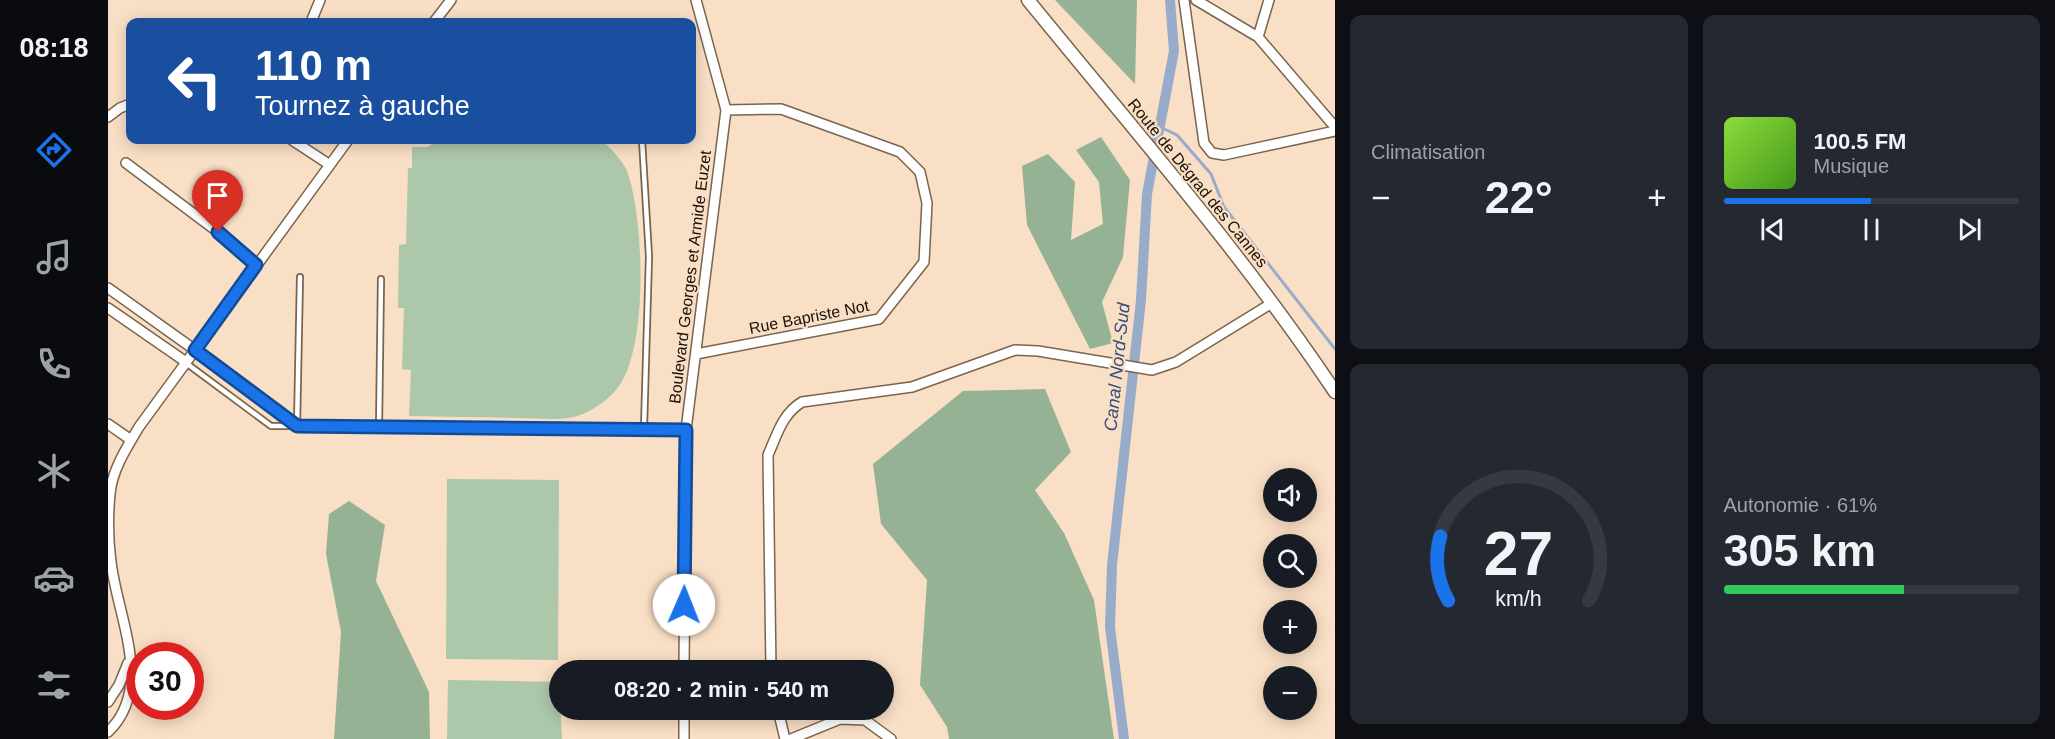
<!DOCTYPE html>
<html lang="fr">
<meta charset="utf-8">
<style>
:root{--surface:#171b24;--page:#242831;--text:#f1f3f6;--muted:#9ea1a6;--line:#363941;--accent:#1a73e8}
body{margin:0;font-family:Arial,sans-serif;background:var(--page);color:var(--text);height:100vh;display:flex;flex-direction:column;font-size:22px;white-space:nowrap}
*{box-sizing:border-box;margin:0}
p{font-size:20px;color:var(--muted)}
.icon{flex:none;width:33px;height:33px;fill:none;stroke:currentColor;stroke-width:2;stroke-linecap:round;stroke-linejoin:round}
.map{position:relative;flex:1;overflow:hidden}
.panel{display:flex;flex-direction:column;gap:15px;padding:15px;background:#0d0f14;width:720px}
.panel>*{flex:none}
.hud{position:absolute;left:18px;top:18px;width:570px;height:126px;border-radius:12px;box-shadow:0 3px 15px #0003;background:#1a4fa0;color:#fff;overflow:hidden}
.buttons{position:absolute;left:1155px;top:468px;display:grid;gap:12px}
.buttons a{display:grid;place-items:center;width:54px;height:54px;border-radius:50%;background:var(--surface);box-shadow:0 3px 15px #0003;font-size:30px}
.speed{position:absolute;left:18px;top:642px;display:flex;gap:12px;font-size:30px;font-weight:700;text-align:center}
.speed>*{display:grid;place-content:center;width:78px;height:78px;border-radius:50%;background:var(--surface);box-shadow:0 3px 15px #0003;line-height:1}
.speed .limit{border:9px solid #d22;background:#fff;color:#111}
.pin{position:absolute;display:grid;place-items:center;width:51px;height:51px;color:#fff;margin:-62px -26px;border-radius:50% 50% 50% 0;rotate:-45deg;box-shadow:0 0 6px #0007}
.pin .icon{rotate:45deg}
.me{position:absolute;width:66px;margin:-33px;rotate:1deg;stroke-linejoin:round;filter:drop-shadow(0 0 4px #0008)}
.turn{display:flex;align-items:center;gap:21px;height:126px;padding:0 30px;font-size:27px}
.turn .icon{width:78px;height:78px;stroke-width:2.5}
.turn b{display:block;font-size:42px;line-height:51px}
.big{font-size:45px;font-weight:700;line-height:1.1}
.panel .tile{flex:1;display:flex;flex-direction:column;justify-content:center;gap:9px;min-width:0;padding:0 21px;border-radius:12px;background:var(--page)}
.panel .dial{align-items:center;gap:0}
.dial svg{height:156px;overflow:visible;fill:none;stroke:var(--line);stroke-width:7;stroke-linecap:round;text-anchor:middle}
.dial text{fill:var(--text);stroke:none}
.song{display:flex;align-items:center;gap:18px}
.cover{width:72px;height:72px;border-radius:9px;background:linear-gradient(135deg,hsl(90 70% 55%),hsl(100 70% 35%))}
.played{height:6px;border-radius:3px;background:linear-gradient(90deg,var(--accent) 50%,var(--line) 50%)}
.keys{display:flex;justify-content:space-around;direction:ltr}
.heat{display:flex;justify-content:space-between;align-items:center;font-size:33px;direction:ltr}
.charge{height:9px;border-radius:4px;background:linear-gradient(90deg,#34c759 61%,var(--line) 0)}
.panel .tiles{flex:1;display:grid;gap:15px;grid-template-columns:repeat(2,1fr)}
.trip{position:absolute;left:441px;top:660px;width:345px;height:60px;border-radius:30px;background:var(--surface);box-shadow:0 3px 15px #0003;font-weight:700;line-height:60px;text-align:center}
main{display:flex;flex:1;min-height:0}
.tab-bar{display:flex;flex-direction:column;width:108px;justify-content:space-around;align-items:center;background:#090b0e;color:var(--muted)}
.tab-bar .icon{width:42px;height:42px}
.tab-bar .active{color:var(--accent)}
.tab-bar b{font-size:27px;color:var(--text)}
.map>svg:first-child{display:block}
.green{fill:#adc7ab}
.forest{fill:#96b294}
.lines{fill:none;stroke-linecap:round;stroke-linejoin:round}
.stream{stroke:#98abcb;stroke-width:3}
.canal{stroke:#98abcb;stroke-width:10}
.service-casing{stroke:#7a644d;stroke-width:8}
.minor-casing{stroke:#7a644d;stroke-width:12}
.tertiary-casing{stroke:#7a644d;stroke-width:15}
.service{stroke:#fff;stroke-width:4.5}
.minor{stroke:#fff;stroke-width:9}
.tertiary{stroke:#fff;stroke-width:12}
.route-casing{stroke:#114b97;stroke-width:15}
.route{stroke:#1a73e8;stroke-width:10}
.labels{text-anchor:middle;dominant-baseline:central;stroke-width:4.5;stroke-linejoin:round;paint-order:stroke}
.street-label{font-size:16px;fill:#191007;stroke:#f9dfc5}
.water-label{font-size:18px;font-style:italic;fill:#354e7b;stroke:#f9dfc5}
</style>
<main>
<nav class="tab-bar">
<b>08:18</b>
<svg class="icon active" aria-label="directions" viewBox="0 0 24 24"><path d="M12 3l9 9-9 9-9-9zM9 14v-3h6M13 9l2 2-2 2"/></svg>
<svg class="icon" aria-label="music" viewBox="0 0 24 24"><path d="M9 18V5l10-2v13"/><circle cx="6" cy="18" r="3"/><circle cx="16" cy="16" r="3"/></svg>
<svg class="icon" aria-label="phone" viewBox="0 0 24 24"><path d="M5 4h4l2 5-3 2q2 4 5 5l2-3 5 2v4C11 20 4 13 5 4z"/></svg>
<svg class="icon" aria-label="climate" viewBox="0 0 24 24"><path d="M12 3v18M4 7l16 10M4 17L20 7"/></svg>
<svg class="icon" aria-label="car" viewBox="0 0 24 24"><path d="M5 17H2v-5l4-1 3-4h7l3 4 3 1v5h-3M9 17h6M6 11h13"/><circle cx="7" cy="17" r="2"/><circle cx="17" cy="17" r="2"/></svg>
<svg class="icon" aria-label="filters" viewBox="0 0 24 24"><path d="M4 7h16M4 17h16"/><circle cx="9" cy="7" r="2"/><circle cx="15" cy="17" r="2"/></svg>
</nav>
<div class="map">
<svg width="1227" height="739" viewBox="0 0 1227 739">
<rect width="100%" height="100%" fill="#f9dfc5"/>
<path class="green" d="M331,140H493C502,147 515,161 519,171C536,217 540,341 513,383C505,396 489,408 475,414C456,422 431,418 411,418C374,417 338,417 301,416L303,370L294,369L296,308H290L291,245L298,244L300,168H304V147H319Z
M339,479L451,480L450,660L338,659Z
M340,680L451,682L454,739H339Z"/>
<path class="forest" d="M947,0H1029L1027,84Z
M993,137L1022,180L1015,257L994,302L1005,343L982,349L919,225L914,166L940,154L967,182L963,240L995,224L991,182L968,150Z
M937,389L963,452L927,490L956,533L986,600L1006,739H841L839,727L812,685L819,580L773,524L765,464L855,391Z
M241,501L277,525L268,581L321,692L322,739H226L233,632L218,554L221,514Z"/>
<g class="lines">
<path class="stream" d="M1052,127L1069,135L1103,174L1116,207L1227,349"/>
<path class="canal" d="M1016,739L1002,627L1004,565L1033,300L1039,194L1066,51L1062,0"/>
<defs>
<path id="service" d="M534,140L541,256L536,428
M192,277L189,426L271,428L273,279
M88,351L189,426
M78,363L163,426H189
M271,428L578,430"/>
<path id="minor" d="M1076,0L1096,143L1104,153L1116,155L1227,131
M1088,0L1150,37L1227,127
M203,22L212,0
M326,22L343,0
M1150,37L1161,0
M0,117L12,108L22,104
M184,140L222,165
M18,163L110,232L148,265
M0,288L87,350
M0,308L78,362
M588,354L771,319L816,262L819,203L812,172L792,152L673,109L618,110
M0,424L23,440
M576,670L578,430L618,110L588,0
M663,670L660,455C669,435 674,414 694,402L804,387L907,350L930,351L1044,370L1068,362L1164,303
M0,702L11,685L20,663
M670,710L677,739
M0,732C47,687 9,616 3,562C0,540 0,515 2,494C4,470 19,447 31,427L240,140
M576,739V710
M683,739L732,719L757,720L783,739"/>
<path id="tertiary" d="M920,0C1025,129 1135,254 1227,392"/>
</defs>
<use href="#service" class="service-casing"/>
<use href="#minor" class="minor-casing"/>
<use href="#tertiary" class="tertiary-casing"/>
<use href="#service" class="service"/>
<use href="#minor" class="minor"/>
<use href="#tertiary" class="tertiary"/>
</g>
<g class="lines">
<defs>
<path id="route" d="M110,232L148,265L87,350L189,426L578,430L576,605"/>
</defs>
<use href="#route" class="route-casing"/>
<use href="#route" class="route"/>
</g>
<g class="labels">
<g class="street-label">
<text transform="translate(1090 183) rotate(51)">Route de Dégrad des Cannes</text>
<text transform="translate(582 277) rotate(-83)">Boulevard Georges et Armide Euzet</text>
<text transform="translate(701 317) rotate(-11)">Rue Bapriste Not</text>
</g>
<g class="water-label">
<text transform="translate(1009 367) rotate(-84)">Canal Nord-Sud</text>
</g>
</g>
</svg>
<div class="buttons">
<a><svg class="icon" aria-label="sound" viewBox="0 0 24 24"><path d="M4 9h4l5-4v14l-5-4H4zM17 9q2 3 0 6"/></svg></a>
<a><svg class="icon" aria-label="search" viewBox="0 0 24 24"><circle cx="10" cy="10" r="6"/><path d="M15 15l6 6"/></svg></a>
<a>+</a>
<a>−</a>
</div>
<div class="speed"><div class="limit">30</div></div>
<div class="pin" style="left:110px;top:232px;background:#d93025"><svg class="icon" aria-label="arrive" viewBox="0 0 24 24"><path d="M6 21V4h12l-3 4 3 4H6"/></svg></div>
<svg class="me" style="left:576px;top:605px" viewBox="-20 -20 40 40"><circle r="19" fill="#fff"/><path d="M0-13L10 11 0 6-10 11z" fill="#1a73e8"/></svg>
<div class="trip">08:20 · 2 min · 540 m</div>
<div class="hud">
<div class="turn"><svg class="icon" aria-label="left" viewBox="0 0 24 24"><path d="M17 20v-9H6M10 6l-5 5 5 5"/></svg><div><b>110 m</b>Tournez à gauche</div></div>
</div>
</div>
<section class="panel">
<div class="tiles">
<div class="tile"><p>Climatisation</p>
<div class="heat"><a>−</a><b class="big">22°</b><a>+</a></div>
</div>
<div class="tile">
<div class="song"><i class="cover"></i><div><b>100.5 FM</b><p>Musique</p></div></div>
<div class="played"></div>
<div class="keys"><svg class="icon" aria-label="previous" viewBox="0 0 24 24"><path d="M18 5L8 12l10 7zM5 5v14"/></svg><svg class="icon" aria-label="pause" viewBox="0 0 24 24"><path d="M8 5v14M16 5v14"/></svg><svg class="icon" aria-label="next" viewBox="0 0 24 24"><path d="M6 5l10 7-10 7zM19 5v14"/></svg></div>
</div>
<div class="tile dial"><svg viewBox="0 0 100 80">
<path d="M14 69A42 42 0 1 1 86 69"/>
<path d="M14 69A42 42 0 0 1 10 36" stroke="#1a73e8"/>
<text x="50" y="56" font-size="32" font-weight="700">27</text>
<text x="50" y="72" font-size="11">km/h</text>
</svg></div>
<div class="tile"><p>Autonomie · 61%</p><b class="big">305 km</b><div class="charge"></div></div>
</div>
</section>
</main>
